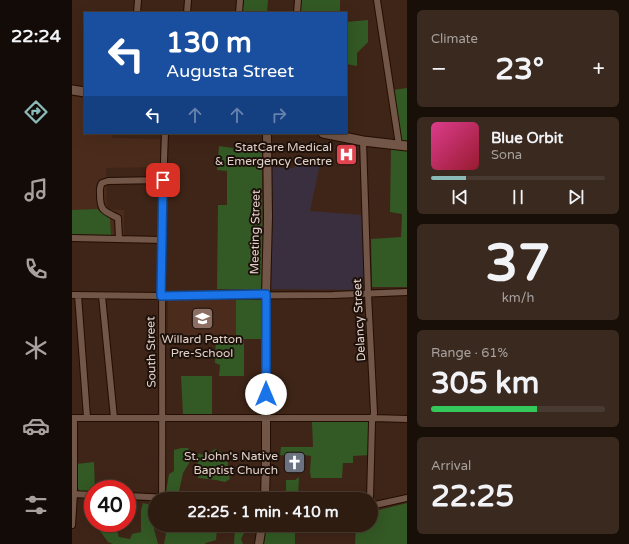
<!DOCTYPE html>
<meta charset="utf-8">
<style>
:root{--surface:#2e1c11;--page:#3a291f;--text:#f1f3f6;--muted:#a7a19f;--line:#493a31;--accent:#8bbbb9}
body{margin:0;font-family:"Varela Round",sans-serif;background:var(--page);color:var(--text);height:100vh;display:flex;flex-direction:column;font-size:15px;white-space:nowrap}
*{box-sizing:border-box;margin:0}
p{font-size:13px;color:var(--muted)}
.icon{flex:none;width:22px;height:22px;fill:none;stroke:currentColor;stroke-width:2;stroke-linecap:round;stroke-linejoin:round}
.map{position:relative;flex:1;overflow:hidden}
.side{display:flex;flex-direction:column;gap:10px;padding:10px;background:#190f09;width:222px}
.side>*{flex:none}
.banner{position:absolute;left:12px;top:12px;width:263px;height:122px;border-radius:0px;box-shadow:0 4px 16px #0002,0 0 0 1px var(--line);background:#1a4fa0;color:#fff;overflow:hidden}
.speed{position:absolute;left:12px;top:480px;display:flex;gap:8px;font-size:20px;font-weight:700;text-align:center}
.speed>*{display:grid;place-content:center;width:52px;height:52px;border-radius:50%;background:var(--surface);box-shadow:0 4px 16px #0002,0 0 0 1px var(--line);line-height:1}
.speed .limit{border:6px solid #d22;background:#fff;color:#111}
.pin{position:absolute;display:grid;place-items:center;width:34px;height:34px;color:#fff;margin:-17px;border-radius:8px;box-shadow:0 2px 6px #0006}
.me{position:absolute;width:44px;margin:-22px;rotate:0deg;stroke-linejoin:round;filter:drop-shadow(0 0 3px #0008)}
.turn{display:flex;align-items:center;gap:14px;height:84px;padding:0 16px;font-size:18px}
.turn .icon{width:52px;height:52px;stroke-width:2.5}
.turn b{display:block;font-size:28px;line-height:34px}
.lanes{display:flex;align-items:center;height:38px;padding:0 16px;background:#0003;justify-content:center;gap:20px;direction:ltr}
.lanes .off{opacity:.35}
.big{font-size:30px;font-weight:800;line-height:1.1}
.side .tile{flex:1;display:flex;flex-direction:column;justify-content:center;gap:6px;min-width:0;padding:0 14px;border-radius:6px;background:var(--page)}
.side .dial{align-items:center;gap:0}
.dial b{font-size:52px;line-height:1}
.song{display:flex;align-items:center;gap:12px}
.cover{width:48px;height:48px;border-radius:6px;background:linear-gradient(135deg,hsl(330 70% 55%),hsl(350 70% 35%))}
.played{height:4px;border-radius:2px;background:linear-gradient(90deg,var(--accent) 20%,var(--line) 20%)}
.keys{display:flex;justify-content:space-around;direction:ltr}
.heat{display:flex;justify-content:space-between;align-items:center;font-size:22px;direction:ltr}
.charge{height:6px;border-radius:3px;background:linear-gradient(90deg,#34c759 61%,var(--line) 0)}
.trip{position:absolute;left:76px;top:492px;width:230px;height:40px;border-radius:20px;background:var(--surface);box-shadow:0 4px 16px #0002,0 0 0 1px var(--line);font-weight:800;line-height:40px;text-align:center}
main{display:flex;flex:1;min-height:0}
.dock{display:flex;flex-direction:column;width:72px;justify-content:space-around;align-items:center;background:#120b07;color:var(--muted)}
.dock .icon{width:28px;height:28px}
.dock .current{color:var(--accent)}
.dock b{font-size:18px;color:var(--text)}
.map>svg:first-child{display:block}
.commercial{fill:#3a2f3e}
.built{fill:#4b2c1c}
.green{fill:#335924}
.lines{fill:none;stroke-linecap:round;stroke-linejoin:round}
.minor-casing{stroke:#240d02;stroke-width:8}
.tertiary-casing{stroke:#240d02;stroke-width:10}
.secondary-casing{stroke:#240d02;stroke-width:11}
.minor{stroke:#725647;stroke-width:6}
.tertiary{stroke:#725647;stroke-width:8}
.secondary{stroke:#725647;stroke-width:9}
.route-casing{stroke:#114b97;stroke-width:10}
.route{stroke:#1a73e8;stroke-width:7}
.labels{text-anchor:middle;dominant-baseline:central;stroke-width:4;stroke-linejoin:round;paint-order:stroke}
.poi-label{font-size:12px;fill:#e2d1c9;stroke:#1d110b;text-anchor:end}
.street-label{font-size:12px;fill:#e2d1c9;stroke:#1d110b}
</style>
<main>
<nav class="dock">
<b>22:24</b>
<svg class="icon current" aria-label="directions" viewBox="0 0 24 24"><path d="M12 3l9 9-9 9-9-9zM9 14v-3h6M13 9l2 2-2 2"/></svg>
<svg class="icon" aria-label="music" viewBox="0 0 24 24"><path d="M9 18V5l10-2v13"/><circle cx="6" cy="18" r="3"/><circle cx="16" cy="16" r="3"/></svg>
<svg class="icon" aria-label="phone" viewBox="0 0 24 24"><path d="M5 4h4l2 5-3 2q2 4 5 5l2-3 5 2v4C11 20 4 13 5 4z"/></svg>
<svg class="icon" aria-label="climate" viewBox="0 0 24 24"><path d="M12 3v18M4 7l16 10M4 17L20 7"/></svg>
<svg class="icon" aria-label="car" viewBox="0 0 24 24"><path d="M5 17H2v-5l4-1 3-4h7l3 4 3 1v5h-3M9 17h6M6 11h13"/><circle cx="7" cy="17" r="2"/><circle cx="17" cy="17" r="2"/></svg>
<svg class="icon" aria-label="filters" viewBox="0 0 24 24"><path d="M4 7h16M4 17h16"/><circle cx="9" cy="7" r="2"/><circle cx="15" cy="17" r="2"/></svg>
</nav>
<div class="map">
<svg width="335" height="544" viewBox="0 0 335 544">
<rect width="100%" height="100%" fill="#3e2517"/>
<path class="commercial" d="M223,158L249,159L238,211L291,215L293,290L199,289V167L222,168Z"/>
<path class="built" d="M0,96L13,98V133H40V138L88,139V167L34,168L35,209L52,210V236L0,235Z
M96,298H164V337H96Z"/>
<path class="green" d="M172,0H196L195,13H170Z
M228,0H268V13H227Z
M296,20V42L285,53V66L274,64V22Z
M335,88V143L329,142L321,90Z
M147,146L190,152L191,290L145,289L146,205H155V171L145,170Z
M319,148L335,150V287H300L299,239L329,237L330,214L318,212Z
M25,209L38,218L39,235L0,234V210Z
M164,298L190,300L191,339H172V376H147L148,365L143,363L144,337H164Z
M109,376H140V415H111Z
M299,421L298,455L281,456V463H271L270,478H239L238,472L239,456L226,454L225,457L208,455L209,447H241L240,422Z
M109,448H116L120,457L116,465L111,473L106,496L94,492L97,474L102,471V450Z
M143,449L151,453L156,459V470L158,479L153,482L144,480L126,478C128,469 123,461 127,453L132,456Z
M22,462L23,489H21V492L8,491L4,487V464Z
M227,477L226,499H214V480H223Z
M71,503L79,505L83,518L82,529L86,544H41L36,542L23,524V523H35L43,525L47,537L58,539L60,534L69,532V510Z
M335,503V544H283L284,525H299V512Z
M106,525H154V528L145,529L144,540L134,543L133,544H92L95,528L103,527Z
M166,525H176L179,526L178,530L173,531L169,539L171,544H162L163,526Z
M192,525H223V544H190Z"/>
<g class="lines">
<defs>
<path id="minor" d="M305,0L327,145
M65,13L66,0
M115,13L116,0
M167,13L168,0
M225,13L226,0
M291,141L296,294L302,413L300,422L298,499
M0,238L90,240
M47,238L46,218C32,211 28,211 28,195C28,190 27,187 30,183L36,181L91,180
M0,295L89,296L261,295L335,292
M6,295L15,417
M30,296L42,418
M0,418H301L335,419
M0,494L21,495
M55,496L120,499
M90,498C91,376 88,255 93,133
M299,505H303L335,498
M0,525L2,494V418"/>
<path id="tertiary" d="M193,499L194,459V295L196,217L195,133
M187,544L190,525"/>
<path id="secondary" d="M0,90L13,92
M251,133L291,141L335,146"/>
</defs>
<use href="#minor" class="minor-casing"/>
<use href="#tertiary" class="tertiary-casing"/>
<use href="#secondary" class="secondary-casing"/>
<use href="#minor" class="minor"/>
<use href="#tertiary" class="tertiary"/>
<use href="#secondary" class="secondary"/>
</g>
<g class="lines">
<defs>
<path id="route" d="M91,180L89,296L194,294V394"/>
</defs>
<use href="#route" class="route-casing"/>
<use href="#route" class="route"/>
</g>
<defs>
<symbol id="hospital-square" viewBox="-11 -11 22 22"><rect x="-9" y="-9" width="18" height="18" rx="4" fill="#e0444e" stroke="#1d110b"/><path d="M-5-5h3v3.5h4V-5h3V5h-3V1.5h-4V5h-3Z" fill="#fff"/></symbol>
<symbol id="school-square" viewBox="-11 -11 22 22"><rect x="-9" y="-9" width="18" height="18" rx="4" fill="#8d6e63" stroke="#1d110b"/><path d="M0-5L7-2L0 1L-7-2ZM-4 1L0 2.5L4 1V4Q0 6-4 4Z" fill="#fff"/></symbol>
<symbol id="church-square" viewBox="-11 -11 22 22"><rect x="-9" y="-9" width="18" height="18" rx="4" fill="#6b7280" stroke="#1d110b"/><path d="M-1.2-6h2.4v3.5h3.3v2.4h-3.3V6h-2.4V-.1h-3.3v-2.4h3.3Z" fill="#fff"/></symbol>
</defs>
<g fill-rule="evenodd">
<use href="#hospital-square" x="262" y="142" width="25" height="25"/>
<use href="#school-square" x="118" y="306" width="25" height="25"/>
<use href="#church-square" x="210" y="450" width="25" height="25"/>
</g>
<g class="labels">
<g class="poi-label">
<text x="260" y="147">StatCare Medical<tspan x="260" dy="14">&amp; Emergency Centre</tspan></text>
<text x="130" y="339" text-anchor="middle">Willard Patton<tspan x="130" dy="14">Pre-School</tspan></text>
<text x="206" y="456">St. John's Native<tspan x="206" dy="14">Baptist Church</tspan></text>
</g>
<g class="street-label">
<text transform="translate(183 232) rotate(-89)">Meeting Street</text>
<text transform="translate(287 320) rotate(-93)">Delancy Street</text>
<text transform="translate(79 352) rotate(-91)">South Street</text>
</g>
</g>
</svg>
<div class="speed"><div class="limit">40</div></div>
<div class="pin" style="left:91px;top:180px;background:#d93025"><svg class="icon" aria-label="arrive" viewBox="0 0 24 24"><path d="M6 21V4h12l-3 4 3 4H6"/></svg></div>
<svg class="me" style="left:194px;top:394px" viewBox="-20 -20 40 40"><circle r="19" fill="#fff"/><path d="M0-13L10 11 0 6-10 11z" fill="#1a73e8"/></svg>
<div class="trip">22:25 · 1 min · 410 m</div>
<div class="banner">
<div class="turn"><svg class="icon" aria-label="left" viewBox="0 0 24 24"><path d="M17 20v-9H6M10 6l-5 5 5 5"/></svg><div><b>130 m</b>Augusta Street</div></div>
<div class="lanes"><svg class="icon" aria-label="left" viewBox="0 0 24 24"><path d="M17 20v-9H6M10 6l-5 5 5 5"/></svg><svg class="icon off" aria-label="ahead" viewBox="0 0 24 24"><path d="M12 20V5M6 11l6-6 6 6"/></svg><svg class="icon off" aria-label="ahead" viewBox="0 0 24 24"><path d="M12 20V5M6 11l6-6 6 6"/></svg><svg class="icon off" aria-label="right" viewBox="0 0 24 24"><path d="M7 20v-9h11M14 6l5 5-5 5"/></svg></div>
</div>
</div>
<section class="side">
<div class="tile"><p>Climate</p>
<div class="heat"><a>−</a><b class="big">23°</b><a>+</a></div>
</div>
<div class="tile">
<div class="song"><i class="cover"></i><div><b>Blue Orbit</b><p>Sona</p></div></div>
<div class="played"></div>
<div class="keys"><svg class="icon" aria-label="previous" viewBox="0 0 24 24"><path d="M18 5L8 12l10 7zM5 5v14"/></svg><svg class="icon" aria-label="pause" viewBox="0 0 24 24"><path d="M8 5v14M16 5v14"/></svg><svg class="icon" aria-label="next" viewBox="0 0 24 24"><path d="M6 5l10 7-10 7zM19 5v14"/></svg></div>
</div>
<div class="tile dial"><b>37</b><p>km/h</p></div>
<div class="tile"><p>Range · 61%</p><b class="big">305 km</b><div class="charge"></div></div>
<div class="tile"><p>Arrival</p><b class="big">22:25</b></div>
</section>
</main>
